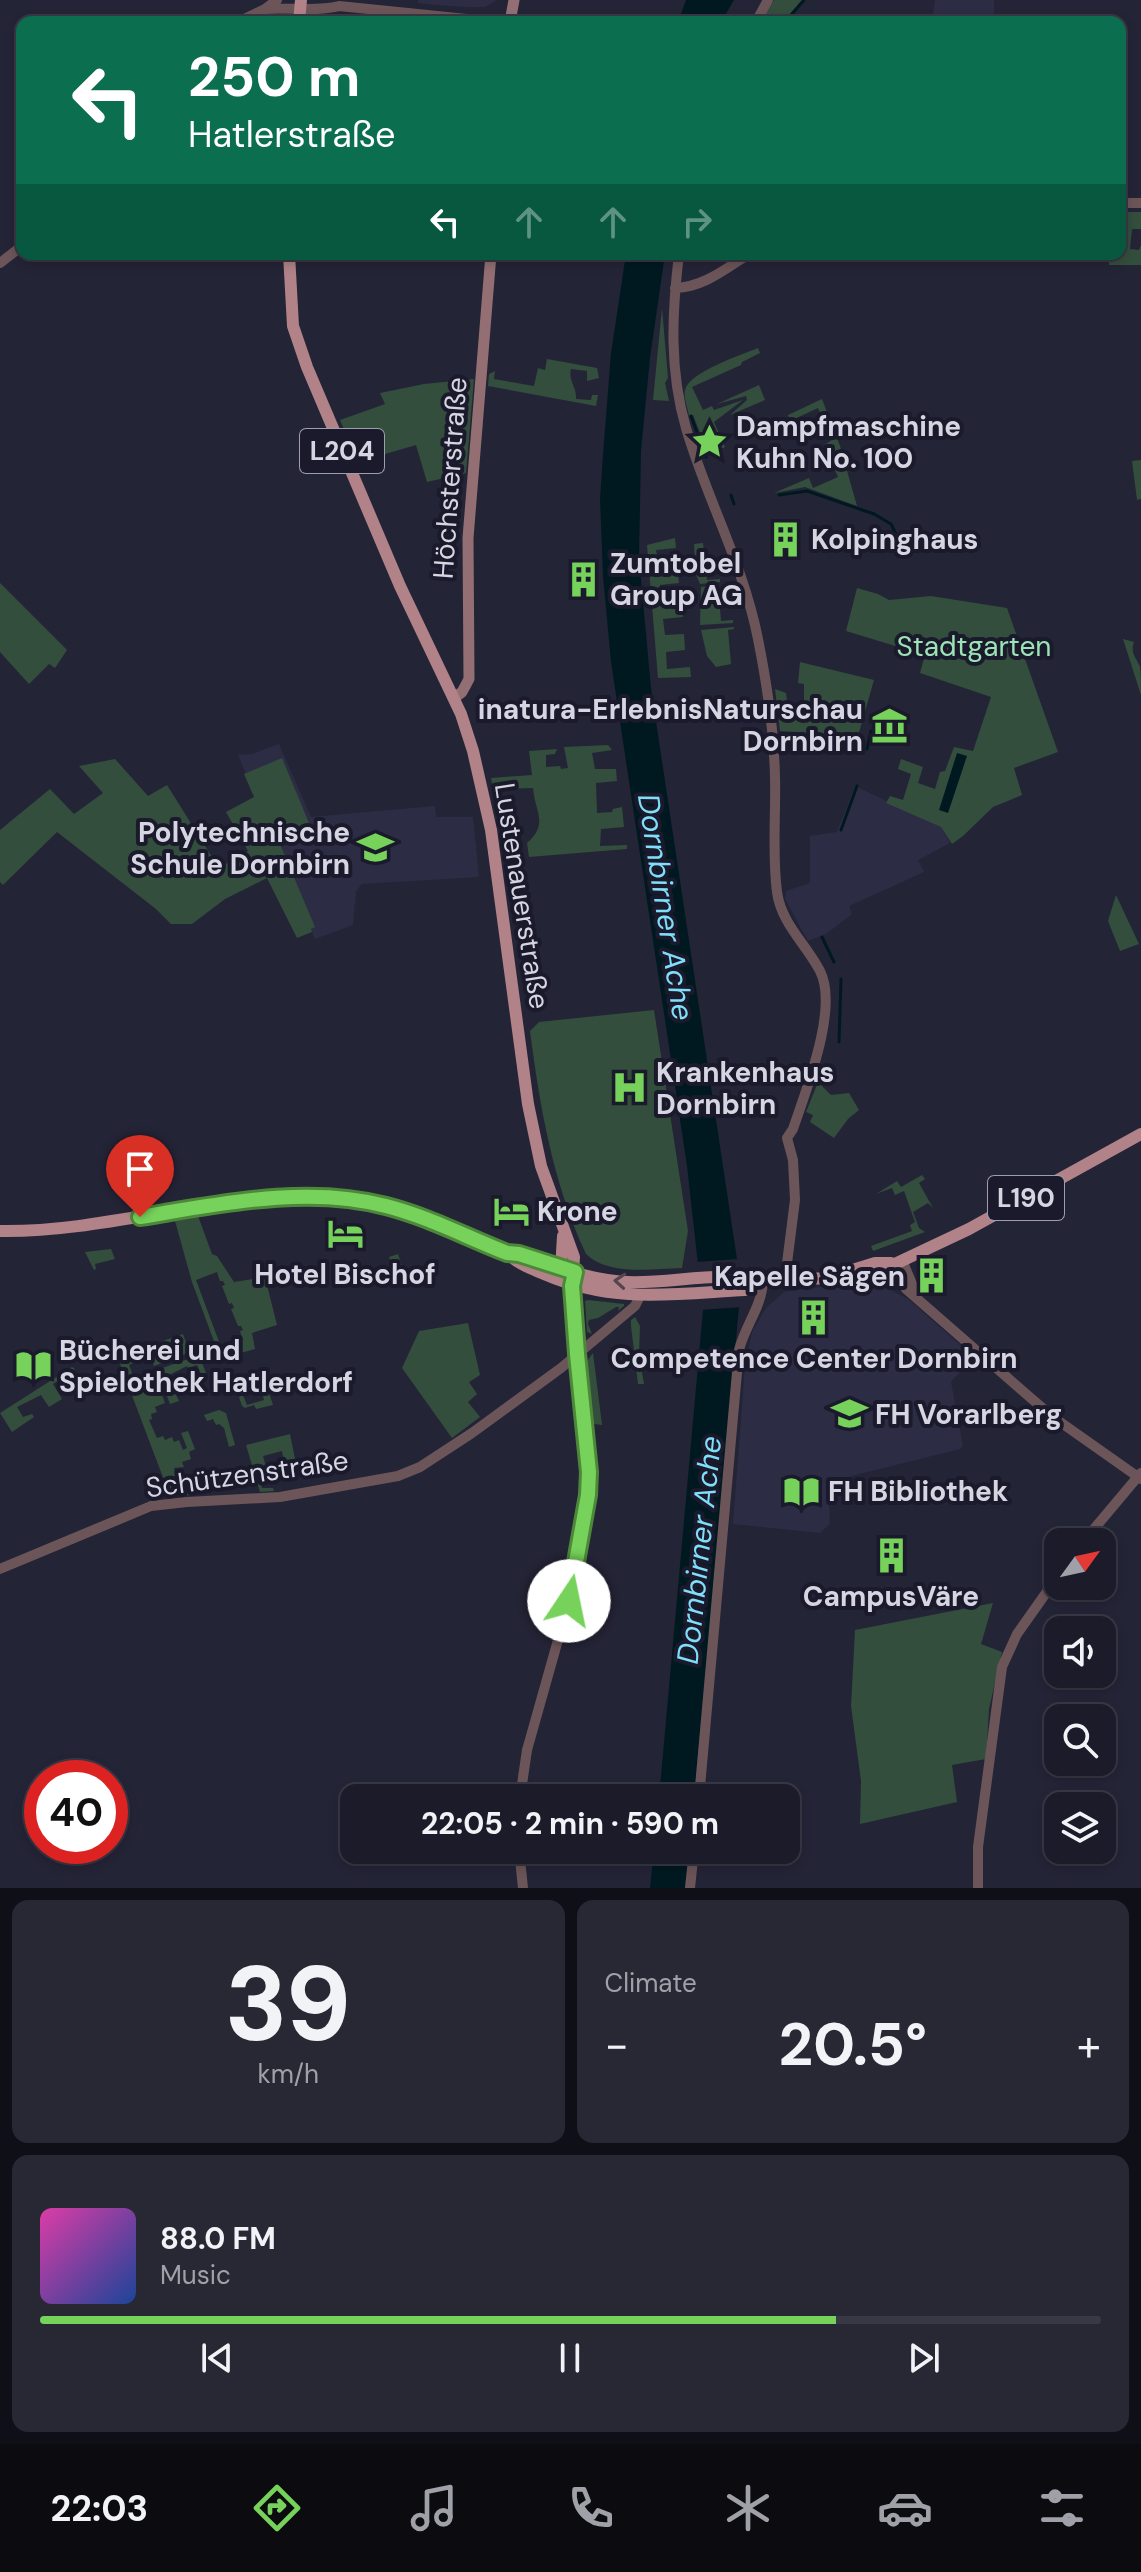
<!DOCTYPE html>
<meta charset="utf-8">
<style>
:root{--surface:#1b1b29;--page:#282835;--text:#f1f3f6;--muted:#a0a1a8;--line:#393946;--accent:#76d25a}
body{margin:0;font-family:"DM Sans",sans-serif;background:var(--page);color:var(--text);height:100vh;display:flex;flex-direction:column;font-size:30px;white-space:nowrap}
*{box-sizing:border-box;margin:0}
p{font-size:26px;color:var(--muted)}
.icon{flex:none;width:44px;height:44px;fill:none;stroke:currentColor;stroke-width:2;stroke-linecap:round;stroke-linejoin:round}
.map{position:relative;height:1888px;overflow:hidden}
.drawer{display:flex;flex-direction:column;gap:12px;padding:12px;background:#0f0f17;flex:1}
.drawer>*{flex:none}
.guide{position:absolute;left:16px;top:16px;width:1110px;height:244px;border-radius:16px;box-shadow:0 4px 12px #0003,0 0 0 2px var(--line);background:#0b6e4f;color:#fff;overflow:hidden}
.needle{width:52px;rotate:57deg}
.buttons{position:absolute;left:1044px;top:1528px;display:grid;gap:16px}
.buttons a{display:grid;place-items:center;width:72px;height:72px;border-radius:16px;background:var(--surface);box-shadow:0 4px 12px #0003,0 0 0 2px var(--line);font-size:40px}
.speed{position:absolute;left:24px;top:1760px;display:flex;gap:16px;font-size:40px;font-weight:700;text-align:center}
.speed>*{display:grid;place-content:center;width:104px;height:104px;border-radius:50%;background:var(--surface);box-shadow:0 4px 12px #0003,0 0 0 2px var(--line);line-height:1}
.speed .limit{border:12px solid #d22;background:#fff;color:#111}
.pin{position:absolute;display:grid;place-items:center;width:68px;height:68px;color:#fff;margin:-82px -34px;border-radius:50% 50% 50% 0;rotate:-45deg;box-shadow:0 0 8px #0007}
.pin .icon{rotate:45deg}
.me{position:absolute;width:88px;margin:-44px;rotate:11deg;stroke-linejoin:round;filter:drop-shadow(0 0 6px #0008)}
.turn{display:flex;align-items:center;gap:28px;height:168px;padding:0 40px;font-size:36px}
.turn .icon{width:104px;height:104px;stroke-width:2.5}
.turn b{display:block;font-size:56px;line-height:68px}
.lanes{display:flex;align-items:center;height:76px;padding:0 40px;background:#0003;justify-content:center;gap:40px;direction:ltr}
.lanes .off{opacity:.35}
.big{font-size:60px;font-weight:700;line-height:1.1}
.drawer .tile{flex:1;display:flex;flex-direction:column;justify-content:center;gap:12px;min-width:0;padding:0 28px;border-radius:16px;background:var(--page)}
.drawer .dial{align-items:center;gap:0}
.dial b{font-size:104px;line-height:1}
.song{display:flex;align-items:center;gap:24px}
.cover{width:96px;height:96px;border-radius:12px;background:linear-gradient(135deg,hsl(320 70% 55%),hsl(220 70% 35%))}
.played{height:8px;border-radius:4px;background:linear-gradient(90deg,var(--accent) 75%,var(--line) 75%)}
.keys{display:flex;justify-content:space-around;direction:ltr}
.heat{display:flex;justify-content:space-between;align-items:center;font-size:44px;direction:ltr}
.drawer .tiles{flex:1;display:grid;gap:12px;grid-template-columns:1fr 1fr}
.tile:last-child{grid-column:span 2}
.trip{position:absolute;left:340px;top:1784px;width:460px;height:80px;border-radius:16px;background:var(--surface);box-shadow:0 4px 12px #0003,0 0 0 2px var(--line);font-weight:700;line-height:80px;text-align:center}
.tabs{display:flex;height:128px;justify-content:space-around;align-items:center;background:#0b0b10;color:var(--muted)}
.tabs .icon{width:56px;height:56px}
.tabs .on{color:var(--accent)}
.tabs b{font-size:36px;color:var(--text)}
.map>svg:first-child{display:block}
.built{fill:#2c2c45}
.green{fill:#334e3c}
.water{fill:#001921}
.pier{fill:#242437}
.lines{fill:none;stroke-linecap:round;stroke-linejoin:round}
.stream{stroke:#001921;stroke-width:3}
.tertiary{stroke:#6c5558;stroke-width:10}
.secondary{stroke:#936f73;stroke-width:11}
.primary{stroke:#b18388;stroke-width:12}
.oneway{stroke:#564451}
.route-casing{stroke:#4d883a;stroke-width:20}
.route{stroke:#76d25a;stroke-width:14}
.labels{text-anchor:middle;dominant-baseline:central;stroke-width:8;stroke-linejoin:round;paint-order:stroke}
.shield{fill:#1a1a2c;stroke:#9e9eac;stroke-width:2}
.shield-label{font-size:26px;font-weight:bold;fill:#d6d6e3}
.poi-label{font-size:28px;font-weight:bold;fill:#d6d6e3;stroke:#1a1a2c;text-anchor:start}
.street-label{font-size:28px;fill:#d6d6e3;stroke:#1a1a2c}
.park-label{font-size:28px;fill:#9ce3b5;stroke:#1a1a2c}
.water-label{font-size:30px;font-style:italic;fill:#7fdef9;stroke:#1a1a2c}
</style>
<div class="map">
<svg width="1141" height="1888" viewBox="0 0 1141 1888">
<rect width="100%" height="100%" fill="#242437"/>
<path class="built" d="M418,0H497L485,7H465L435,5L418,3Z
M935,0H994V20L978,21L951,17L950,22H932Z
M279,744L311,817L435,806L436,817H473L479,877L362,884L356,891L353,925L315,939L238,755L252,754Z
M855,786L941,827L950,843L918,860L924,872L849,906L852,914L826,934L808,941L785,899L786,891L810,883V836L837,832Z
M871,1280L908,1299L974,1357L951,1382L963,1446L960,1449L851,1476L829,1503L830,1524L820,1533L733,1524L745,1367L752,1332L766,1308L784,1292Z"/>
<path class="green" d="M774,0H802L783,22H761Z
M1120,212H1141V229H1132L1130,249L1139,250L1141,245V265H1109V254H1120Z
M662,308L668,378L665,383L669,401L653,400Z
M758,348L760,353L742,362L741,365L692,387L703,410L712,406L714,410L743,400L714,422L725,447L713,453L711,450L718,446L713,434L702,438L693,415L689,416C688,409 683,397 685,390C689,372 741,355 758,348Z
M547,359L597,368L599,378L587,381V371L571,369C568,381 577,387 576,399L591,400L592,395H598L596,406L488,386L489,374L495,371L494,379L534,386L538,368L545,370Z
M474,379L466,473L427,482L416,445L358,462L340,420L385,404L380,393L424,384Z
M759,385L765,400L730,415L747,400L746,396L717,404Z
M822,399L840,446L857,506L805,487L774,493L809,478L813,488L838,477L824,445L832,440L818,408L790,421L788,415Z
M1141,460V499L1137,500L1132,461Z
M675,538L676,548L656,550L659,568L677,566L679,583L660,585L662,601L681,600L683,617L663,619L665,635L684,634L685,650L666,652L667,669L690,667L691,677L658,678L647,545Z
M703,543L707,580L720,579V582L700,584L696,575L694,544Z
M0,583L67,650L55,668L49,664L29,684L0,652Z
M718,585L721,621L733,620V623L700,625L701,587Z
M857,588L878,594L889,600L931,596L1007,608L1058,752L1014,768L1022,795L993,807L963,836L952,844L941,827L886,803L890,796L903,800L911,774L898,769L901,759L923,767L918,783L935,789L940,772L945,771L954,747L973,751L991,697L920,673L925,655L846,631Z
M734,627V629L728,630L731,664L716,667L707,656L701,630Z
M1123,639L1134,642C1130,654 1136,657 1140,667C1141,675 1141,687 1141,695Z
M800,662L874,680L858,736L780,731L775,689L786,693L789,716L804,715V684L798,683Z
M608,745L612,750L592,753L595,769H616L617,781L596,783L597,813L612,812L613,809L622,807L624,827L601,829L600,846L627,845V849L529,857L527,843C549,823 535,813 533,788L493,789L491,778L532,775L529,751L557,749L555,754L546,755V767L560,766L561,769L568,768L564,747Z
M282,758L309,823L277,837L315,927L311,929L312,932L297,938L267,878L225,899L192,924H171L156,909L57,832L3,885L0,882V830L50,789L74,814L103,793L79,766L115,759L148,796L167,785L219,868L248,851L226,812L254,797L244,774Z
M1116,895L1139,944L1120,951L1108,921Z
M654,1010L688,1231L682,1268C652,1269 609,1276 586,1254C553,1183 540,1108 530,1031L539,1022Z
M818,1082L831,1095L849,1093L859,1110L848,1119L834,1138L810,1122L813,1115L806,1112Z
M922,1175L925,1179L919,1183L933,1208L928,1203L913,1212L919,1228L925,1232L873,1251L871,1246L912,1231L910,1225L915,1222L904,1191L895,1195L892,1188L876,1194L897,1181L901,1187Z
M198,1216L212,1254L217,1256L234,1282L265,1277L277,1325L252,1333L255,1349L227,1357L225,1352L230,1348V1345L243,1340L240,1331L243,1330L241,1326H238L231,1309L234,1308L232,1303L229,1304L222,1286L225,1285L223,1281H220L217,1272L196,1280L221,1347H225L218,1352L192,1282L175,1221Z
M111,1249L115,1259L95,1264L96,1269L94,1270L85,1252Z
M398,1254L407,1282L398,1285L389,1257Z
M588,1300L624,1304V1306L618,1311L619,1307H616L598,1318L589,1320L588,1324L592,1334L587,1332L585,1301Z
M635,1317L640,1326L639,1354L644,1384H638L631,1326V1320Z
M468,1323L480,1375L469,1382L477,1394L468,1402L480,1417L452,1438L402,1368L419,1331Z
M183,1334L189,1351L201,1348L154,1366L146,1347Z
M143,1344L144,1348L132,1353L135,1362L129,1365L136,1383L143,1381L144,1392L158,1385L165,1403L155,1407L157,1412L151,1414L152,1419L149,1420L157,1438L163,1436L165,1440L172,1437L174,1442L179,1440L183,1450L187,1448L181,1433L188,1431L195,1449L189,1452L191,1459L182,1462L184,1467L174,1468L178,1487L183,1491L192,1487V1495L170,1496L116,1353Z
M593,1353L602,1425L594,1424L584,1365Z
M199,1355L206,1373L201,1374L197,1365L188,1368L187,1366L167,1376L179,1401L170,1404L157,1370Z
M72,1367L75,1369L53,1384L62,1399L49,1407L41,1395L17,1407L23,1417L32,1414L34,1417L12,1432L0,1413Z
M268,1390L273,1405L256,1409L254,1405L245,1408L242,1406L239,1397L243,1395L247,1405L264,1400L262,1392Z
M219,1410L226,1413L235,1445L229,1447L224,1428L219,1424L216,1425L213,1419L207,1421L204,1415Z
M290,1434L295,1459L284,1462L282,1451L263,1456L268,1474L260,1476L262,1488H273L274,1491L260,1492L246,1445Z
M993,1603L981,1644L1002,1652L989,1709L986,1759L952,1765L957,1802L860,1824L861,1781L851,1706L855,1630Z"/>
<path class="water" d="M686,0H734L721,22H678Z
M626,254H665L650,358L641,451L639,558L651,688L737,1259L739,1307L694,1798H659L703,1310L687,1166L611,662L603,576L600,499L603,454L611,353Z
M957,753L967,756L948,813L939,810Z
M654,1850H689L685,1888H650Z"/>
<path class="pier" d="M739,1259L743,1307L699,1310L696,1262Z"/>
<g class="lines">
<path class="stream" d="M785,22L804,0
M691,416L706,457
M731,495L734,504
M779,495L807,491L874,514L891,524L903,549
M867,749L871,731
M841,830L857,786
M822,937L834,962
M839,1042L841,979"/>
<path class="tertiary" d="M265,9C289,7 317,12 339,6L496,22
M238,22L265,9L277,0
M756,22L768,0
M1120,203H1141
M679,254C672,313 669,370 686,428C707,500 743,563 758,639C767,684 774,731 775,777C776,815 772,854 777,892C781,923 806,944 820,971C839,1008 806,1090 793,1129L787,1138L793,1160L795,1200L785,1279
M0,263L22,246
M675,288C704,287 725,269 749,254
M902,1260L917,1296
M894,1263L906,1289L1025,1393L1053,1417L1141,1479
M1083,1542L1141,1473
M0,1569L151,1506L187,1502L280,1497L398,1476L420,1467L472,1433L561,1368L635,1306L640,1296
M520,1798L527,1750L569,1601L588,1495L589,1454L572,1286
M699,1798L739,1350C745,1326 762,1306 763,1281
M519,1850L523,1888
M690,1888L694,1850
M978,1888V1847L1002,1667L1017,1634L1058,1576"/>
<path class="secondary" d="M510,22L514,0
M454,698L462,692L469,679L468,538L491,254"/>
<path class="primary" d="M299,22L301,0
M289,254L293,326L307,367L400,586L461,714L473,751L491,830L528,1104L541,1166L574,1257L572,1286
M0,1231C121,1233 242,1181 364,1201C415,1209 460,1234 507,1253L519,1254C553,1267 590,1280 627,1282C672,1284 719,1270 763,1281
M563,1236L561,1269L564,1276
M507,1253C518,1264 530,1268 544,1274C614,1304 672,1294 745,1290L763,1281L850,1277L878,1272L969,1229L1141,1134
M846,1272L875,1263H891"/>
</g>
<defs><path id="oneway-chevron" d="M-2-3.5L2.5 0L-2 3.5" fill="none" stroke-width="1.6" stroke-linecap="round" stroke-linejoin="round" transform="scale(2)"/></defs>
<use class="oneway" href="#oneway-chevron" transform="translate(620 1281) rotate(-176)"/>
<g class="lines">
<defs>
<path id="route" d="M140,1217C220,1204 307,1185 386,1206C429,1217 466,1237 507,1253L519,1254L575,1272L572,1286L577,1354L589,1472L588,1495L569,1601"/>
</defs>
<use href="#route" class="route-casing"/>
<use href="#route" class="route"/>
</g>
<defs>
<symbol id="sight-bare" viewBox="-9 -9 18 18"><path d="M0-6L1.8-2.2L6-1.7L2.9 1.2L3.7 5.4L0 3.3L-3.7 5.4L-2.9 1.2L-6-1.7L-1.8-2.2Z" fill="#76d25a" stroke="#1a1a2c" stroke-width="2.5" paint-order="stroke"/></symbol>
<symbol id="building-bare" viewBox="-9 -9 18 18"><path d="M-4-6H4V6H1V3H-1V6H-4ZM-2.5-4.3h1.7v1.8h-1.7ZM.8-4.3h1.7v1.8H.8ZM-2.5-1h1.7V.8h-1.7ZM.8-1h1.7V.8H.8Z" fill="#76d25a" stroke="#1a1a2c" stroke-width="2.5" paint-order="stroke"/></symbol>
<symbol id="museum-bare" viewBox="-9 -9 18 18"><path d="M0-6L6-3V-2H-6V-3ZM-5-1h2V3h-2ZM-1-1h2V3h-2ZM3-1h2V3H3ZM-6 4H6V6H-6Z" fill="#76d25a" stroke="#1a1a2c" stroke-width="2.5" paint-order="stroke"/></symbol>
<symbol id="school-bare" viewBox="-9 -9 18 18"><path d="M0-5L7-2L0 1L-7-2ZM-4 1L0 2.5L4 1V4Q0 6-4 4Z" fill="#76d25a" stroke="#1a1a2c" stroke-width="2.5" paint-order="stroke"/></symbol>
<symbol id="hospital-bare" viewBox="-9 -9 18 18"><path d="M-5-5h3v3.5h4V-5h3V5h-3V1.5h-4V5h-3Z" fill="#76d25a" stroke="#1a1a2c" stroke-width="2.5" paint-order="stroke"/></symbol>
<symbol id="hotel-bare" viewBox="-9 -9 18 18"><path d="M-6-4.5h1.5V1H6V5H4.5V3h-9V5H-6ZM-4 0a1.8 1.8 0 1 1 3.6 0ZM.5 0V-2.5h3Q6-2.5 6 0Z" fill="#76d25a" stroke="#1a1a2c" stroke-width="2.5" paint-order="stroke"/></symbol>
<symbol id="library-bare" viewBox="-9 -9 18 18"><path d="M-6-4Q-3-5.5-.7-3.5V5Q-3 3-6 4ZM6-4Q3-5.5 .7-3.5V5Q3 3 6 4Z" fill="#76d25a" stroke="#1a1a2c" stroke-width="2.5" paint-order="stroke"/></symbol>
<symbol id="university-bare" viewBox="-9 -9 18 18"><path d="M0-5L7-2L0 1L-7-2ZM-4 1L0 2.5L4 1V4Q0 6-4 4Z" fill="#76d25a" stroke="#1a1a2c" stroke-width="2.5" paint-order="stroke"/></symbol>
</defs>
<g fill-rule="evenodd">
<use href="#sight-bare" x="684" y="416" width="51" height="51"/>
<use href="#building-bare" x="760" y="514" width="51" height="51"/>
<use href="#building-bare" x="558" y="554" width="51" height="51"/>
<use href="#museum-bare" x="864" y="700" width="51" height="51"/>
<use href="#school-bare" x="350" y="822" width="51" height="51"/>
<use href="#hospital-bare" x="604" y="1062" width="51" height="51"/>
<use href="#hotel-bare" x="486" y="1186" width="51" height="51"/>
<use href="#hotel-bare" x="320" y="1208" width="51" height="51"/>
<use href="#building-bare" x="906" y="1250" width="51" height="51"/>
<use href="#building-bare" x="788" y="1292" width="51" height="51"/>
<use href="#library-bare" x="8" y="1340" width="51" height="51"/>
<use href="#university-bare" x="824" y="1388" width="51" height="51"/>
<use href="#library-bare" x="776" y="1466" width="51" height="51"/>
<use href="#building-bare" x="866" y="1530" width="51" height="51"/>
</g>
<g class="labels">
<g class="shield">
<rect x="300" y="429" width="84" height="44" rx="6"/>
<rect x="988" y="1176" width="76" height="44" rx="6"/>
</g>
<g class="shield-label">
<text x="342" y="451">L204</text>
<text x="1026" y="1198">L190</text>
</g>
<g class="poi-label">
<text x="736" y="426">Dampfmaschine<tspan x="736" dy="32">Kuhn No. 100</tspan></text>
<text x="811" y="539">Kolpinghaus</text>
<text x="610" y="563">Zumtobel<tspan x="610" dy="32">Group AG</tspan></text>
<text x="863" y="709" text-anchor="end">inatura-ErlebnisNaturschau<tspan x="863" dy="32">Dornbirn</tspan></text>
<text x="350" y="832" text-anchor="end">Polytechnische<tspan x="350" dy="32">Schule Dornbirn</tspan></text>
<text x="656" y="1072">Krankenhaus<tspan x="656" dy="32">Dornbirn</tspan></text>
<text x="537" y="1211">Krone</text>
<text x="345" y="1274" text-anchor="middle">Hotel Bischof</text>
<text x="905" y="1276" text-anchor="end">Kapelle Sägen</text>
<text x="59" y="1350">Bücherei und<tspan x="59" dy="32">Spielothek Hatlerdorf</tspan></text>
<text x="814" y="1358" text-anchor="middle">Competence Center Dornbirn</text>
<text x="875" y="1414">FH Vorarlberg</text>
<text x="828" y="1491">FH Bibliothek</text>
<text x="891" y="1596" text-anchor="middle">CampusVäre</text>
</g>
<g class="street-label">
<text transform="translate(450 478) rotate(-86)">Höchsterstraße</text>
<text transform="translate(522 896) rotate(81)">Lustenauerstraße</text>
<text transform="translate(247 1474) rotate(-8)">Schützenstraße</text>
</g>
<g class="park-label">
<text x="974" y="646">Stadtgarten</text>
</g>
<g class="water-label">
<text transform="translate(666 907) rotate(81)">Dornbirner Ache</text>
<text transform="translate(699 1550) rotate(-84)">Dornbirner Ache</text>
</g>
</g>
</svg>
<div class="buttons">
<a><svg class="needle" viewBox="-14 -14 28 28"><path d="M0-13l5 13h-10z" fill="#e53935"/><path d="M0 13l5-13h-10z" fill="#a0a1a8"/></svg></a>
<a><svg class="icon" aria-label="sound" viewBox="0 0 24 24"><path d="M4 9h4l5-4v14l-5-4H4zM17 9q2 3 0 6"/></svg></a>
<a><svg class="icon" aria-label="search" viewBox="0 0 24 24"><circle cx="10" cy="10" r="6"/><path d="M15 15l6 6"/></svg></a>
<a><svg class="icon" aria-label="layers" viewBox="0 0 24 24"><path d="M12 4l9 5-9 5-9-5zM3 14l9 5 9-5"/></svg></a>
</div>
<div class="speed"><div class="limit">40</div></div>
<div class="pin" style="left:140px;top:1217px;background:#d93025"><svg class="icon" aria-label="arrive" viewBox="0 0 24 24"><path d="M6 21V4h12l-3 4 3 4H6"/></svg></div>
<svg class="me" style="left:569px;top:1601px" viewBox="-20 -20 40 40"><circle r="19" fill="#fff"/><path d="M0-13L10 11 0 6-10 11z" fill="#76d25a"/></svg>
<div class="trip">22:05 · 2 min · 590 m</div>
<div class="guide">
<div class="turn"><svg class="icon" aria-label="left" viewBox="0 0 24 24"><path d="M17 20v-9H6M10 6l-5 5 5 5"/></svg><div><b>250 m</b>Hatlerstraße</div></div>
<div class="lanes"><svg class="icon" aria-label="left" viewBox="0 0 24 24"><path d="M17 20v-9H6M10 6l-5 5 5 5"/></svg><svg class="icon off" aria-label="ahead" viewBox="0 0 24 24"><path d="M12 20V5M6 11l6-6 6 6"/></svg><svg class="icon off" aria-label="ahead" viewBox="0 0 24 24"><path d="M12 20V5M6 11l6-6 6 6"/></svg><svg class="icon off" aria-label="right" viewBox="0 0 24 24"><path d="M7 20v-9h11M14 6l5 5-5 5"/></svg></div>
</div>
</div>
<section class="drawer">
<div class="tiles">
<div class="tile dial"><b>39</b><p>km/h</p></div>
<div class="tile"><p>Climate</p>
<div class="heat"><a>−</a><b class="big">20.5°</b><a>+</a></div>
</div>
<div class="tile">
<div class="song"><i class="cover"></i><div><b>88.0 FM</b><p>Music</p></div></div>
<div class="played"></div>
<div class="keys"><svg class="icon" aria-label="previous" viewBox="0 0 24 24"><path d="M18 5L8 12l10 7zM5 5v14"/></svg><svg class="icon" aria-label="pause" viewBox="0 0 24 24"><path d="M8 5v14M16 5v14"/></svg><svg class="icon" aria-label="next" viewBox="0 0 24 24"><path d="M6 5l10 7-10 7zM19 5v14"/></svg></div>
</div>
</div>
</section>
<nav class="tabs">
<b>22:03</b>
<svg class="icon on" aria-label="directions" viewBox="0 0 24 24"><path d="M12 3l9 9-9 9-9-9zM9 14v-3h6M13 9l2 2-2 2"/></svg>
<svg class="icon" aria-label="music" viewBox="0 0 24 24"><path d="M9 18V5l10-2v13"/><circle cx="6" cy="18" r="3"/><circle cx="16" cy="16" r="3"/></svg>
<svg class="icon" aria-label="phone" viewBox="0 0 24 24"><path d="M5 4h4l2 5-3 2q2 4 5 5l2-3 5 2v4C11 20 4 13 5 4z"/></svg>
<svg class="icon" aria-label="climate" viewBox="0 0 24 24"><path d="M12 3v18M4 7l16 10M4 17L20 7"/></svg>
<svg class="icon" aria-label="car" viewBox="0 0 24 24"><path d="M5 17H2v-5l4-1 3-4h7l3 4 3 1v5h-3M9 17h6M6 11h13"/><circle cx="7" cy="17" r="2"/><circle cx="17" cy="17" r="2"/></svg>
<svg class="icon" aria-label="filters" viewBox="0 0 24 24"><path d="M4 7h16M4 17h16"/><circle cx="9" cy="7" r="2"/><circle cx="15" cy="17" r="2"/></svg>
</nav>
